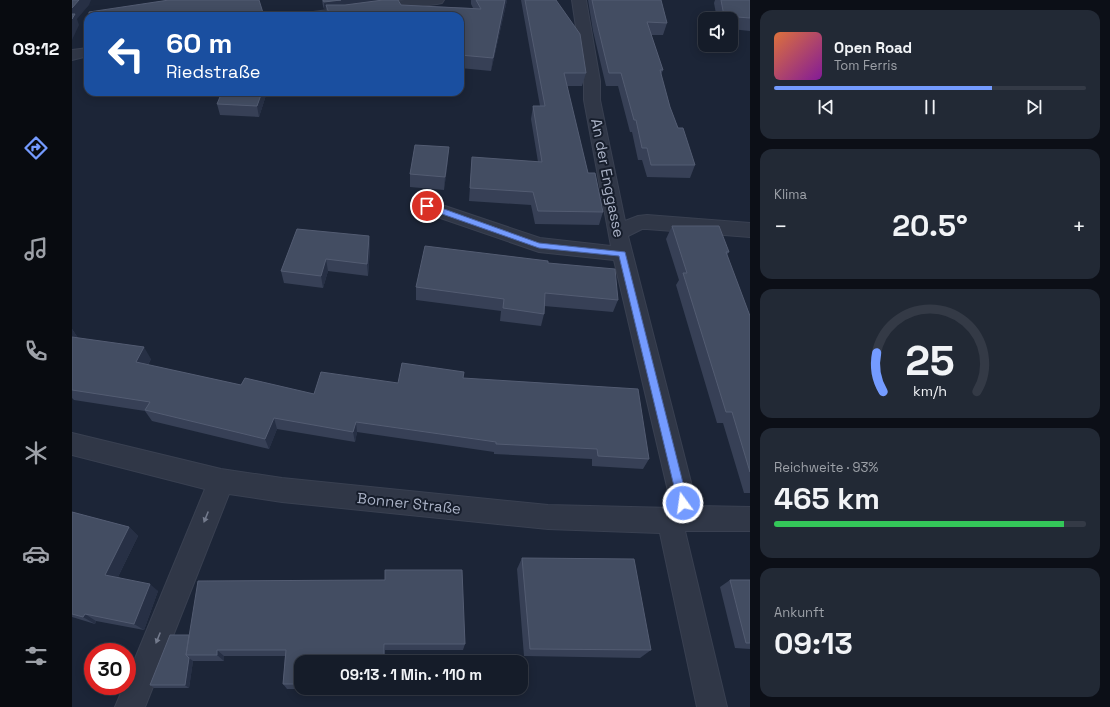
<!DOCTYPE html>
<html lang="de">
<meta charset="utf-8">
<style>
:root{--surface:#151c29;--page:#222935;--text:#f1f3f6;--muted:#9da1a8;--line:#343a46;--accent:#749bff}
body{margin:0;font-family:"Space Grotesk",sans-serif;background:var(--page);color:var(--text);height:100vh;display:flex;flex-direction:column;font-size:15px;white-space:nowrap}
*{box-sizing:border-box;margin:0}
p{font-size:13px;color:var(--muted)}
.icon{flex:none;width:22px;height:22px;fill:none;stroke:currentColor;stroke-width:2;stroke-linecap:round;stroke-linejoin:round}
.map{position:relative;flex:1;overflow:hidden}
.side{display:flex;flex-direction:column;gap:10px;padding:10px;background:#0c0f17;width:360px}
.side>*{flex:none}
.hud{position:absolute;left:12px;top:12px;width:380px;height:84px;border-radius:12px;box-shadow:0 2px 10px #0003,0 0 0 1px var(--line);background:#1a4fa0;color:#fff;overflow:hidden}
.controls{position:absolute;left:626px;top:12px;display:grid;gap:8px}
.controls a{display:grid;place-items:center;width:40px;height:40px;border-radius:8px;background:var(--surface);box-shadow:0 2px 10px #0003,0 0 0 1px var(--line);font-size:20px}
.speed{position:absolute;left:12px;top:643px;display:flex;gap:8px;font-size:20px;font-weight:700;text-align:center}
.speed>*{display:grid;place-content:center;width:52px;height:52px;border-radius:50%;background:var(--surface);box-shadow:0 2px 10px #0003,0 0 0 1px var(--line);line-height:1}
.speed .limit{border:6px solid #d22;background:#fff;color:#111}
.pin{position:absolute;display:grid;place-items:center;width:34px;height:34px;color:#fff;margin:-17px;border:2px solid #fff;border-radius:50%;box-shadow:0 1px 4px #0007}
.me{position:absolute;width:44px;margin:-22px;rotate:346deg;stroke-linejoin:round;filter:drop-shadow(0 0 3px #0008)}
.turn{display:flex;align-items:center;gap:14px;height:84px;padding:0 16px;font-size:18px}
.turn .icon{width:52px;height:52px;stroke-width:2.5}
.turn b{display:block;font-size:28px;line-height:34px}
.big{font-size:30px;font-weight:600;line-height:1.1}
.side .widget{flex:1;display:flex;flex-direction:column;justify-content:center;gap:6px;min-width:0;padding:0 14px;border-radius:12px;background:var(--page)}
.side .dial{align-items:center;gap:0}
.dial svg{height:104px;overflow:visible;fill:none;stroke:var(--line);stroke-width:7;stroke-linecap:round;text-anchor:middle}
.dial text{fill:var(--text);stroke:none}
.song{display:flex;align-items:center;gap:12px}
.cover{width:48px;height:48px;border-radius:6px;background:linear-gradient(135deg,hsl(20 70% 55%),hsl(290 70% 35%))}
.played{height:4px;border-radius:2px;background:linear-gradient(90deg,var(--accent) 70%,var(--line) 70%)}
.keys{display:flex;justify-content:space-around;direction:ltr}
.heat{display:flex;justify-content:space-between;align-items:center;font-size:22px;direction:ltr}
.charge{height:6px;border-radius:3px;background:linear-gradient(90deg,#34c759 93%,var(--line) 0)}
.trip{position:absolute;left:222px;top:655px;width:234px;height:40px;border-radius:12px;background:var(--surface);box-shadow:0 2px 10px #0003,0 0 0 1px var(--line);font-weight:600;line-height:40px;text-align:center}
main{display:flex;flex:1;min-height:0}
.menu{display:flex;flex-direction:column;width:72px;justify-content:space-around;align-items:center;background:#080b10;color:var(--muted)}
.menu .icon{width:28px;height:28px}
.menu .active{color:var(--accent)}
.menu b{font-size:18px;color:var(--text)}
.map>svg:first-child{display:block}
.lines{fill:none;stroke-linecap:round;stroke-linejoin:round}
.minor-casing{stroke:#394051;stroke-width:2}
.minor{fill:#303747;fill-rule:evenodd}
.wall{fill:#374056}
.shaded-wall{fill:#273045}
.building{fill:#434d62;stroke:#535c72}
.oneway{fill:#737a8c}
.route{fill:#749bff;stroke:#4b65a6}
.labels{text-anchor:middle;dominant-baseline:central;stroke-width:4;stroke-linejoin:round;paint-order:stroke}
.street-label{font-size:15px;fill:#a9b1c5;stroke:#161d2b}
</style>
<main>
<nav class="menu">
<b>09:12</b>
<svg class="icon active" aria-label="directions" viewBox="0 0 24 24"><path d="M12 3l9 9-9 9-9-9zM9 14v-3h6M13 9l2 2-2 2"/></svg>
<svg class="icon" aria-label="music" viewBox="0 0 24 24"><path d="M9 18V5l10-2v13"/><circle cx="6" cy="18" r="3"/><circle cx="16" cy="16" r="3"/></svg>
<svg class="icon" aria-label="phone" viewBox="0 0 24 24"><path d="M5 4h4l2 5-3 2q2 4 5 5l2-3 5 2v4C11 20 4 13 5 4z"/></svg>
<svg class="icon" aria-label="climate" viewBox="0 0 24 24"><path d="M12 3v18M4 7l16 10M4 17L20 7"/></svg>
<svg class="icon" aria-label="car" viewBox="0 0 24 24"><path d="M5 17H2v-5l4-1 3-4h7l3 4 3 1v5h-3M9 17h6M6 11h13"/><circle cx="7" cy="17" r="2"/><circle cx="17" cy="17" r="2"/></svg>
<svg class="icon" aria-label="filters" viewBox="0 0 24 24"><path d="M4 7h16M4 17h16"/><circle cx="9" cy="7" r="2"/><circle cx="15" cy="17" r="2"/></svg>
</nav>
<div class="map">
<svg width="678" height="707" viewBox="0 0 678 707">
<rect width="100%" height="100%" fill="#1c2537"/>
<g class="lines">
<defs>
<path id="minor" d="M333,0H372L370,3L365,4L274,16H234L236,13L241,12Z
M500,0H514L528,81V100L553,221L566,216L575,215L678,223V237L575,229H570L556,236L625,506L678,507V531H613L655,707H625L588,533L476,529L210,502L157,494L73,707H43L52,686H55V678L133,489L0,455V433L149,469L210,478L476,505L600,508L542,260L467,252L348,211L346,206L348,201L355,200L468,238L539,246L512,100V81Z
M16,48V56L0,60V50Z"/>
</defs>
<use href="#minor" class="minor-casing"/>
<use href="#minor" class="minor"/>
</g>
<path class="wall" d="M250,0L329,5L401,8L399,4V0H435L419,71L388,68V16H255L254,9H252L251,6Z
M449,0H484L514,73L510,86H495L516,173L531,212L527,225L463,224L459,205L397,201L400,157L466,162L459,119L461,106H468Z
M516,0H589L595,23L591,35H579L591,70L589,75L598,107L606,128L623,165L618,178L575,177L570,160H566L560,132H558L546,86H534L521,31Z
M643,0H678V31L659,29V19H645L642,3Z
M195,92L187,117L148,115L145,104Z
M376,160L372,190L338,187V174Z
M600,226L657,252L655,255L678,316V493H672L651,423H645L604,285L607,280L594,239Z
M297,236L298,248L296,276L256,271L251,288L212,283L209,271Z
M476,263L546,300L541,312L472,306V314L469,326L428,321L429,311L344,300V287Z
M0,329L6,338L79,359L76,365L169,385L242,394L326,383L391,378L577,459L571,469L520,466V459L422,454V452L285,432L283,442L205,429L197,449L80,421L73,411L2,400L0,398Z
M0,512L57,527L66,536L46,577L86,591L72,630L24,621L23,624L0,617Z
M450,558L579,650L568,658L452,656L445,569Z
M658,580H678V649L663,648L648,587Z
M98,635L393,644L391,650H313V661L229,662V688H250V689H215L211,684L213,656H152V661H121L117,688H82L78,685Z"/>
<path class="shaded-wall" d="M7,0H19L17,5L5,19L7,25L0,40V8Z
M269,0H320L255,9L254,5V9H252V2Z
M433,0H435L419,71L421,58Z
M190,92H195L187,117L185,106Z
M377,147L376,160L372,190L373,177Z
M297,236L298,248L296,276L295,264Z
M254,259L256,271L251,288L249,276Z
M0,329L6,338L0,346Z
M72,347L79,359L71,374L64,362Z
M202,418L205,429L197,449L193,439Z
M284,422L285,432L283,442L281,432Z
M57,527L66,536L43,583L33,575Z
M78,584L86,591L72,630L62,624Z
M13,614L24,621L23,624L11,617Z
M312,644L313,650V661L312,655Z
M145,650L152,656V661L145,655Z
M248,655L251,661V662H248Z
M117,658L121,661L117,688L113,685Z"/>
<path class="building" d="M0,0H7L0,8Z
M97,0H187L192,16H17V12Z
M251,0H269L252,2Z
M311,0H326L329,5L409,9L404,0H433L421,58L388,55V16H258L254,5H273Z
M453,0H484L508,34L514,73H492L516,173H523L531,212L466,211L461,192L398,188L400,157L470,162L461,106H473Z
M520,0H589L595,23L575,22L591,70H588L598,107L606,128H611L623,165H579L575,148H570L564,120H562L549,73H537L524,19Z
M649,0H678V18L652,16Z
M0,14H3L0,19Z
M150,92H190L185,106L145,104Z
M343,145L377,147L373,177L338,174Z
M600,226H647L657,252H654L678,316V472L660,412H654L611,273H615Z
M225,229L297,236L295,264L254,259L249,276L209,271Z
M353,246L476,261V263L543,269L546,300L473,293L472,314L431,308L432,299L344,287Z
M0,337L72,347L64,362L169,385L173,378L242,394L249,372L326,383L330,363L392,372L391,378L566,389L577,459L526,456L525,449L424,444V442L284,422L281,432L202,418L193,439L73,410L78,402L0,390Z
M0,512L57,527L33,575L78,584L62,624L13,614L11,617L0,614Z
M450,558L562,559L579,650L458,649Z
M313,570H390L393,644H312V655H248V662H229V684H211L214,650H145V655H114L126,581L313,580Z
M658,580H678V643H674Z
M98,635H117L114,655L117,658L113,685H78Z"/>
<defs><path id="oneway-solid" d="M-6-.8H1V-3.2L6.5 0L1 3.2V.8H-6Z"/></defs>
<g class="oneway">
<use href="#oneway-solid" transform="translate(134 517) rotate(112)"/>
<use href="#oneway-solid" transform="translate(86 638) rotate(112)"/>
</g>
<path class="route" d="M353,204H358L467,243L553,252L616,503L615,507L611,508L607,507L606,503L547,256L467,248L353,208Z"/>
<g class="labels">
<g class="street-label">
<text transform="translate(536 178) rotate(79)">An der Enggasse</text>
<text transform="translate(337 503) rotate(6)">Bonner Straße</text>
</g>
</g>
</svg>
<div class="controls">
<a><svg class="icon" aria-label="sound" viewBox="0 0 24 24"><path d="M4 9h4l5-4v14l-5-4H4zM17 9q2 3 0 6"/></svg></a>
</div>
<div class="speed"><div class="limit">30</div></div>
<div class="pin" style="left:355px;top:206px;background:#d93025"><svg class="icon" aria-label="arrive" viewBox="0 0 24 24"><path d="M6 21V4h12l-3 4 3 4H6"/></svg></div>
<svg class="me" style="left:611px;top:503px" viewBox="-20 -20 40 40"><circle r="17" fill="#749bff" stroke="#fff" stroke-width="3"/><path d="M0-11L8 9 0 5-8 9z" fill="#fff"/></svg>
<div class="trip">09:13 · 1 Min. · 110 m</div>
<div class="hud">
<div class="turn"><svg class="icon" aria-label="left" viewBox="0 0 24 24"><path d="M17 20v-9H6M10 6l-5 5 5 5"/></svg><div><b>60 m</b>Riedstraße</div></div>
</div>
</div>
<section class="side">
<div class="widget">
<div class="song"><i class="cover"></i><div><b>Open Road</b><p>Tom Ferris</p></div></div>
<div class="played"></div>
<div class="keys"><svg class="icon" aria-label="previous" viewBox="0 0 24 24"><path d="M18 5L8 12l10 7zM5 5v14"/></svg><svg class="icon" aria-label="pause" viewBox="0 0 24 24"><path d="M8 5v14M16 5v14"/></svg><svg class="icon" aria-label="next" viewBox="0 0 24 24"><path d="M6 5l10 7-10 7zM19 5v14"/></svg></div>
</div>
<div class="widget"><p>Klima</p>
<div class="heat"><a>−</a><b class="big">20.5°</b><a>+</a></div>
</div>
<div class="widget dial"><svg viewBox="0 0 100 80">
<path d="M14 69A42 42 0 1 1 86 69"/>
<path d="M14 69A42 42 0 0 1 9 39" stroke="#749bff"/>
<text x="50" y="56" font-size="32" font-weight="700">25</text>
<text x="50" y="72" font-size="11">km/h</text>
</svg></div>
<div class="widget"><p>Reichweite · 93%</p><b class="big">465 km</b><div class="charge"></div></div>
<div class="widget"><p>Ankunft</p><b class="big">09:13</b></div>
</section>
</main>
